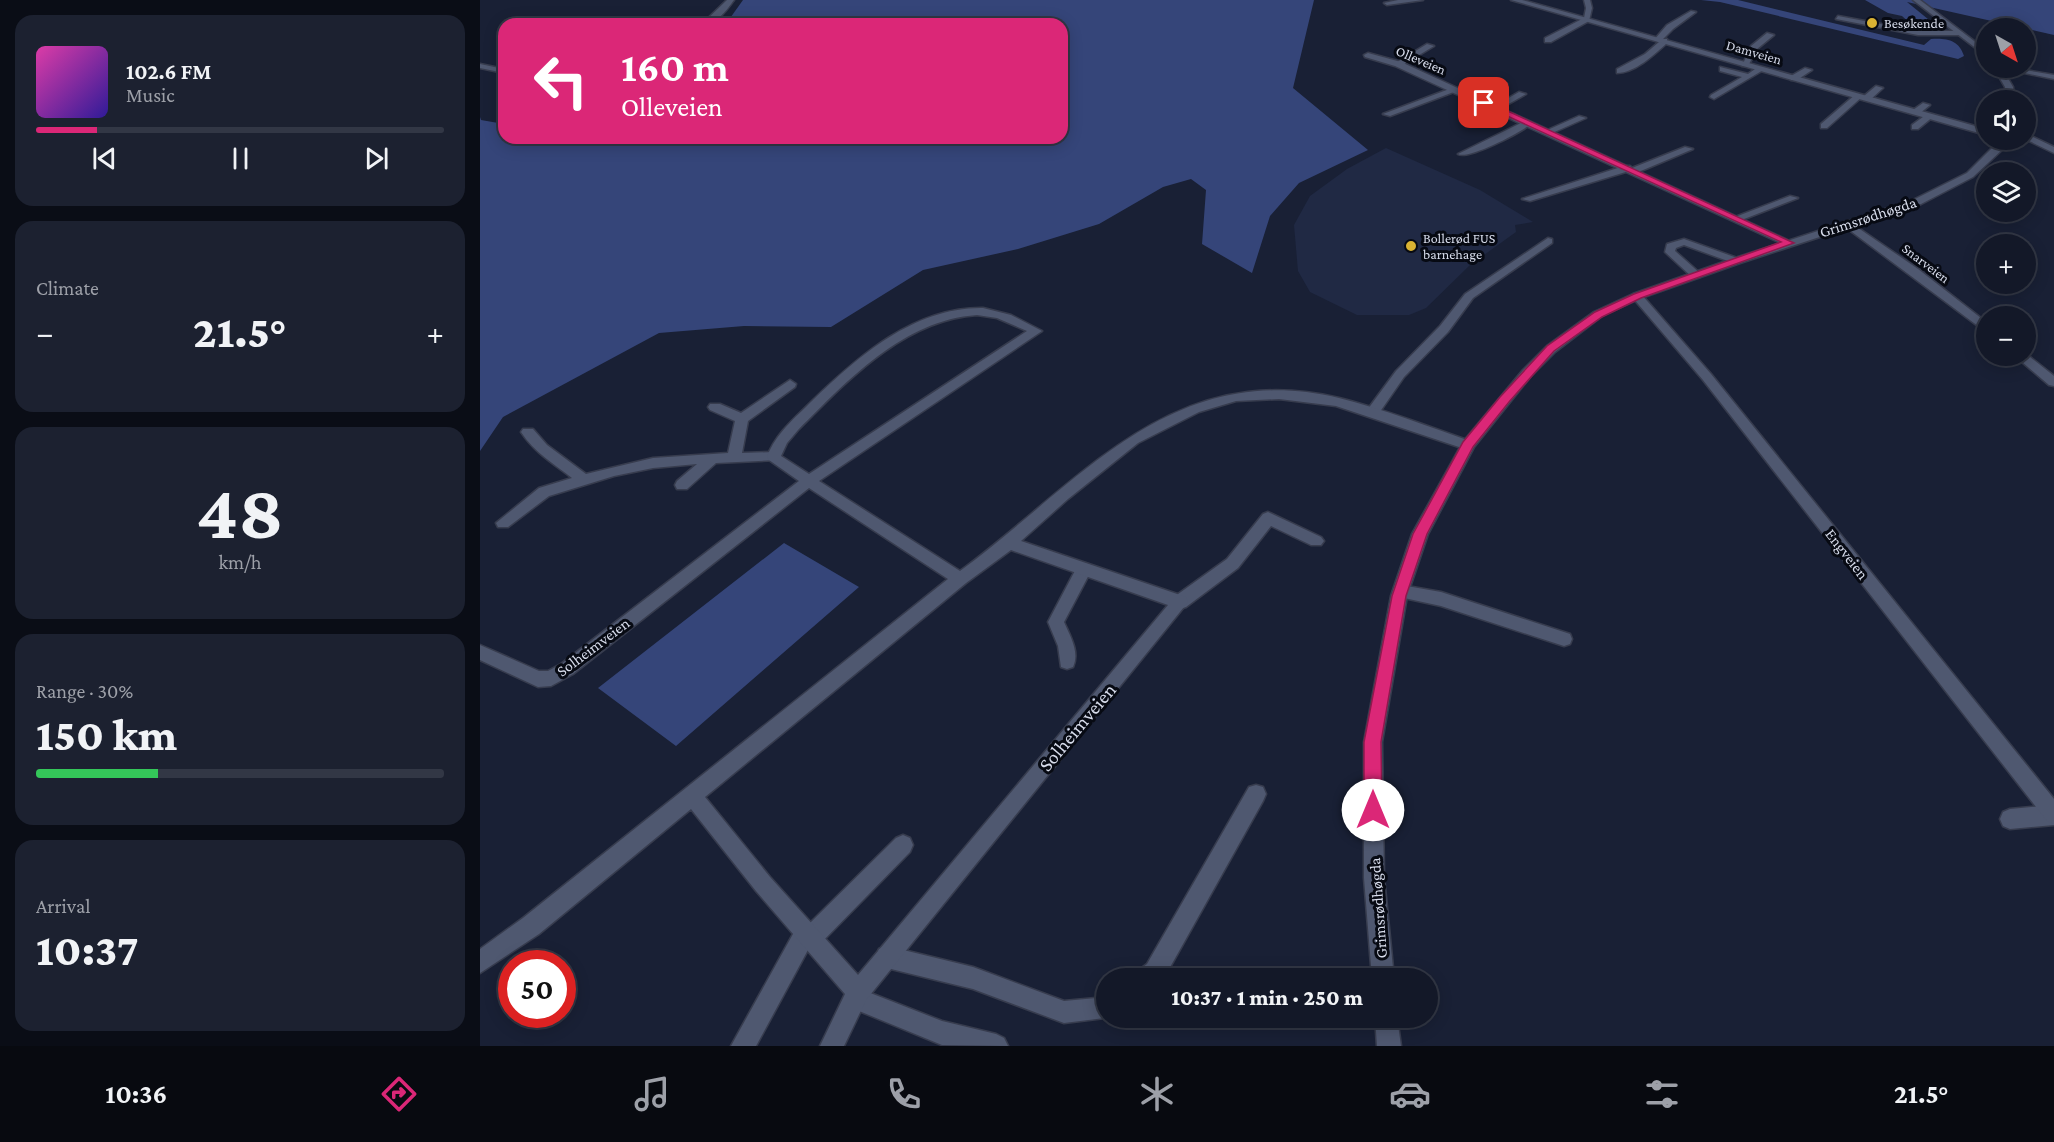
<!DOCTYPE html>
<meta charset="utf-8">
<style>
:root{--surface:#131828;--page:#1c2130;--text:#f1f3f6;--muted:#9da0a8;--line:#323745;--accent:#db2777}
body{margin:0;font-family:"Crimson Pro",serif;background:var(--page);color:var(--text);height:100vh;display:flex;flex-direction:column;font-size:22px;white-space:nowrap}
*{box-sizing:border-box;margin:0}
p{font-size:20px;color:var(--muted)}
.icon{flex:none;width:33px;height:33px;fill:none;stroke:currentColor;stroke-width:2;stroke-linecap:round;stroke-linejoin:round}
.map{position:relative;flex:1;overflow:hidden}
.panel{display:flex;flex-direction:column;gap:15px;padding:15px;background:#0a0d16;width:480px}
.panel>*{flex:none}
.guide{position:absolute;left:18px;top:18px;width:570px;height:126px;border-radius:18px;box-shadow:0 3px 15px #0003,0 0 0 2px var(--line);background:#db2777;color:#fff;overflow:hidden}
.needle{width:39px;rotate:141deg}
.fabs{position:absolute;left:1496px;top:18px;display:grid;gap:12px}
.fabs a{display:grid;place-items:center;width:60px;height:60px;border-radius:50%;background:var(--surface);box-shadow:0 3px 15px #0003,0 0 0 2px var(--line);font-size:30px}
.speed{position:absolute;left:18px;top:950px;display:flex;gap:12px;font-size:30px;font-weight:700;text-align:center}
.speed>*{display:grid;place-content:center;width:78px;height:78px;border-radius:50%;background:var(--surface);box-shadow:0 3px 15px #0003,0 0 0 2px var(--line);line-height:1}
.speed .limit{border:9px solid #d22;background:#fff;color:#111}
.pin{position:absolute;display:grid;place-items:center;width:51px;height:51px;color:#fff;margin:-26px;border-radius:12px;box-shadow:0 3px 9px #0006}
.me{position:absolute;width:66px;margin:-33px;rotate:0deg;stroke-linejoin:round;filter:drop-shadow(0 0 4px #0008)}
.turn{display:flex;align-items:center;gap:21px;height:126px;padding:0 24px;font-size:27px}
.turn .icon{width:78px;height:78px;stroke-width:2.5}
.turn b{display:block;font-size:42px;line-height:51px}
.big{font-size:45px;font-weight:800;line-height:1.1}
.panel .card{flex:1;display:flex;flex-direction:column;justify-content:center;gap:9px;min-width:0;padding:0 21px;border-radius:18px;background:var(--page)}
.panel .dial{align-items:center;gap:0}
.dial b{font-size:78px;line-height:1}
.song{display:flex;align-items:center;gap:18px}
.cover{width:72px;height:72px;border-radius:9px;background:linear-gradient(135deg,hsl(320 70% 55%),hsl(250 70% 35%))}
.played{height:6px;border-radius:3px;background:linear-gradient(90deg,var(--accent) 15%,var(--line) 15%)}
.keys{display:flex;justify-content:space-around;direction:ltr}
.heat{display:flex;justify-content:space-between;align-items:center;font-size:33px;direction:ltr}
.charge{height:9px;border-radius:4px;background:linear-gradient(90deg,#34c759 30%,var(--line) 0)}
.trip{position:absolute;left:616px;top:968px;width:342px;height:60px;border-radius:30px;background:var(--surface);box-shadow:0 3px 15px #0003,0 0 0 2px var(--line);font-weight:800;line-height:60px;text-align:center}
.dock{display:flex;height:96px;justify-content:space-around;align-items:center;background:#080a10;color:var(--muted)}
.dock .icon{width:42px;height:42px}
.dock .selected{color:var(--accent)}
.dock b{font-size:27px;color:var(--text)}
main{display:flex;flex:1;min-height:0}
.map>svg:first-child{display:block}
.built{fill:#202944}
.green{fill:#354579}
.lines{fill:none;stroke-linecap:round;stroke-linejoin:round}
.lane-casing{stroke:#373c4e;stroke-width:3}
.street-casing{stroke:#373c4e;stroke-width:3}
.secondary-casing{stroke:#373c4e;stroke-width:3}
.lane{fill:#4f5870;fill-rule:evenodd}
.street{fill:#4f5870;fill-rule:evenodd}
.secondary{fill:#4f5870;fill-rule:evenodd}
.route{fill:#db2777;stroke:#8e194d;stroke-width:1.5}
.poi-dot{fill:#dab333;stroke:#070a13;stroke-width:2}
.labels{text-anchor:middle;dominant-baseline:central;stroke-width:6;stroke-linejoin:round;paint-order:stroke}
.far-poi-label{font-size:14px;fill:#d7dceb;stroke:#070a13;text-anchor:start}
.far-street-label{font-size:14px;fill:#d7dceb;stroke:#070a13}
.street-label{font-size:16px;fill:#d7dceb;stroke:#070a13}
.near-street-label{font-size:20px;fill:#d7dceb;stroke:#070a13}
</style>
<main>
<section class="panel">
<div class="card">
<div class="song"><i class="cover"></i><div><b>102.6 FM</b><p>Music</p></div></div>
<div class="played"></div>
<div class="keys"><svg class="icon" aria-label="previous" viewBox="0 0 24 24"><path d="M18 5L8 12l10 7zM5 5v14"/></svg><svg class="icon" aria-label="pause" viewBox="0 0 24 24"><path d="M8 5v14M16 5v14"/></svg><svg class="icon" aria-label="next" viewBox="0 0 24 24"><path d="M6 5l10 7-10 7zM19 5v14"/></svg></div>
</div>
<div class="card"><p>Climate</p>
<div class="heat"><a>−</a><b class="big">21.5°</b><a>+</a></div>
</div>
<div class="card dial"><b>48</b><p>km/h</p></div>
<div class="card"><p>Range · 30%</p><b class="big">150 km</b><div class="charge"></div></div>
<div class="card"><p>Arrival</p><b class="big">10:37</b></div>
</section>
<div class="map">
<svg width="1574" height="1046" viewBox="0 0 1574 1046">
<rect width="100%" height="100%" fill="#192035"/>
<path class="built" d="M906,148L1000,190L1053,222L1035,225L1036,232L990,265L946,308L929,315H877L830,292L818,271L814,225L830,196L867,169Z"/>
<path class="green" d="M263,0H834L813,88L888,150L819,183L790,216L772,273L722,244L726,190L711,179L683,187L619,224L538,249L443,270L351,327L264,326L179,333L23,417L0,451V117L1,120L24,124V138H582V24H242L248,21Z
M1221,0H1258L1444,45L1451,39C1467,38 1479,40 1484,56L1478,59L1240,2Z
M1385,0H1574V35L1427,2L1459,28L1447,30L1433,26L1422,16L1408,13Z
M304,543L379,587L196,746L118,688Z"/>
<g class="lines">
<defs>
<path id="lane" d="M918,0H943L907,5L904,3Z
M1104,0H1110L1112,8L1109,21L1071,42H1065V38L1104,18L1106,8Z
M1211,11L1216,12L1193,29L1183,39H1187V43C1175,54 1155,73 1137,73V69L1165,54L1179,42L1174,40L1187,25Z
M1358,16L1438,31H1479L1483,33L1479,35H1438L1356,19Z
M1287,33L1294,35L1277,49L1268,66H1262L1271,46Z
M947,44L954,46L921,66L914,64Z
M0,64L24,69V73L0,68Z
M1240,67L1268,74L1278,67L1285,69L1234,99L1230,97L1231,95L1262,77L1240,71Z
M1325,68L1332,70L1317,80H1311V76Z
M1520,68H1534L1574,75V79Z
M1020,82L1027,84L996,100L989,98Z
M1396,86L1403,88L1390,100H1384V96Z
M21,88H24V98L20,96Z
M972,88L979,90L910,116L903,114Z
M1039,92L1046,94L1018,110L1011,108Z
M1376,94L1383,96L1347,128H1341V124Z
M1443,103L1450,105L1439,114H1433V110Z
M1447,114L1454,116L1438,129H1432V125Z
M1099,116L1106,118L1070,134L1063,132Z
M1045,121L1052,123C1042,132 988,160 978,154Z
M1545,133L1574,147V153L1545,139Z
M1205,147L1213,149L1156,173H1150L1149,171L1050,201L1042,199L1144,166H1150L1152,168Z
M1310,196L1318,198L1259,221L1250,219Z
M1068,238L1072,239V243L993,298L968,332L924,377L897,416H887L885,413L916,371L960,326L985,294Z
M1204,239L1260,259L1261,261L1256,264L1204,245L1196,248L1195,251L1222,275L1220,277H1212L1185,252L1187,244Z
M310,380L316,384L315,387L268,421L262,453L294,452L301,457L299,460L236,463L207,489H197L195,485L197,481L217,464L173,468L134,476L69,496L28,527H18L16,523L59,488L92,478C74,464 54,452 41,432L43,429H53L67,445L106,474L173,458L248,453L255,421L230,410L228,407L230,404H240L261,413Z
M788,512L841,537L844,541L841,545H831L791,526L758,568L706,607L700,609L694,607L692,602L694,597L747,559L783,514Z
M604,563L610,565L612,569L584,622C590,636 600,652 593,667L587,669L581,667L578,646L568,622L598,565Z
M921,585L961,592L1090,634L1092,639L1090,644L1084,646L961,606L915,596L913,591L915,586Z
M776,785L783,787L786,794L783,801L684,978H656L659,970L667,964L769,787Z
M1574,805V825L1530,829L1523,826L1520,819L1523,812L1530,809Z
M423,835L430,838L433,845L430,852L338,946L329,948L276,1046H251L318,925L326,922L329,924L416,838Z
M407,946L493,967L584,1001L627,997V1017H633L584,1023L493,989L407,968L399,965L396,957L399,949Z
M375,987L462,1021L516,1034L524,1038L528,1046L462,1045L367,1006L364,998L367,990Z"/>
<path id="street" d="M247,0H254C246,11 237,24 222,24Z
M1031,0H1042L1506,129V135Z
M888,53L921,62L1314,243L1313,245H1305L915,66L885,57L884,55Z
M1368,221L1438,269L1506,322V332L1364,226V222Z
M1157,293L1161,294L1231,374L1574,799V824L1567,821L1223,380L1153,298L1151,296Z
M503,308L531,315L562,331L339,481L480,571C600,483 691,358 859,398C904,409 949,427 993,442L995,445L988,450L856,406L799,399L756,401L719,412L658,443L588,499L541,541L706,597L708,602L386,1000L364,1046H340L365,994L276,891L211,809L59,934L0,973V949L43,918L468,579L329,488L93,674L71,686L58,687L0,660V645L59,671H68L81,664L319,481L289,460L287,457C296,433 315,418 333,400C379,356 434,307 503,308ZM497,315L517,318L547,331L329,474L301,456L307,443L318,430C367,381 423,320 497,315ZM531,550L688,605L378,975L290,877L225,797L486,583Z
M1545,353L1574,376V386L1569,385L1535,356H1545Z"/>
<path id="secondary" d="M1433,0H1440L1506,50V56Z
M1514,68H1522L1533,87L1534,100H1526L1525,87Z
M1520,140H1528L1523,149L1493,177L1441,204L1260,263L1161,298L1122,316L1075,352L1051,376L994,447L948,534L927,596L902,742L904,878L914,978H892L884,878V742L911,596L932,534L983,442L1043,370L1067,346L1114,312L1153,294L1252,259L1433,200L1487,173Z
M895,1017H917L921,1046H897Z"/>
</defs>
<use href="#lane" class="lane-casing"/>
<use href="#street" class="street-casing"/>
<use href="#secondary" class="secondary-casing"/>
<use href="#lane" class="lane"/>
<use href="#street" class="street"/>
<use href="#secondary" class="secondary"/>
</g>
<path class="route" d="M1001,101H1006L1314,243L1161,298L1122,317L1074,351L1029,402L993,447L947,534L926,596L901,742L902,810L900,816L893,819L887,816L884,810V742L912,596L933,534L983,442L1020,397L1067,346L1115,312L1154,294L1301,242L1001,104Z"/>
<g class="poi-dot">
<circle cx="1392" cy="23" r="6"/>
<circle cx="931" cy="246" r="6"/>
</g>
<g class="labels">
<g class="far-poi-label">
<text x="1404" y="23">Besøkende</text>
<text x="943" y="238">Bollerød FUS<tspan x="943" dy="16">barnehage</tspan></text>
</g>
<g class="far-street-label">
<text transform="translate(1274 52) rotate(16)">Damveien</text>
<text transform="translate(941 60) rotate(23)">Olleveien</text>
<text transform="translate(1446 263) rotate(37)">Snarveien</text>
</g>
<g class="street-label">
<text transform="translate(1388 217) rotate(-18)">Grimsrødhøgda</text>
<text transform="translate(1367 554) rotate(52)">Engveien</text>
<text transform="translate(113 647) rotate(-37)">Solheimveien</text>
<text transform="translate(898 908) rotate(-94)">Grimsrødhøgda</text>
</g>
<g class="near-street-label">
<text transform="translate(597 727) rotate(-50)">Solheimveien</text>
</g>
</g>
</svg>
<div class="fabs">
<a><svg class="needle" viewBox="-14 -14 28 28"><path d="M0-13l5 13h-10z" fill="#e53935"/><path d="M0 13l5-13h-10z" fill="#9da0a8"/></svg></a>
<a><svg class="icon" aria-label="sound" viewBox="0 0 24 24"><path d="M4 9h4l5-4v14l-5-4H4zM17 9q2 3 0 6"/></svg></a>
<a><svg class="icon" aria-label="layers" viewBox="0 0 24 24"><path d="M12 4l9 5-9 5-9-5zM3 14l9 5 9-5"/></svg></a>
<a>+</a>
<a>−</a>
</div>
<div class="speed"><div class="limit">50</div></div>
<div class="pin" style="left:1004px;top:103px;background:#d93025"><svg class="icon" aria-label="arrive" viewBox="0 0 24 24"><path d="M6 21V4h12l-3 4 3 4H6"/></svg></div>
<svg class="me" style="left:893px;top:810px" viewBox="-20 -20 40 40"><circle r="19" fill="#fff"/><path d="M0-13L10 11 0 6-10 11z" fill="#db2777"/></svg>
<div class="trip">10:37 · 1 min · 250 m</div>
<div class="guide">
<div class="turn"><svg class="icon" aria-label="left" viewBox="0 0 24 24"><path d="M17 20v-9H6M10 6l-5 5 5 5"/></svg><div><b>160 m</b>Olleveien</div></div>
</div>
</div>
</main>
<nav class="dock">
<b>10:36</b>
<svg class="icon selected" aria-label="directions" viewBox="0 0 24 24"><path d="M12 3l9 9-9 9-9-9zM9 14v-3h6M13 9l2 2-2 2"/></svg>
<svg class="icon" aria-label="music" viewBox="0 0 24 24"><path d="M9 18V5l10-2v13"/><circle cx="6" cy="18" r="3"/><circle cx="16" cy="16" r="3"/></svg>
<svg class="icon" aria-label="phone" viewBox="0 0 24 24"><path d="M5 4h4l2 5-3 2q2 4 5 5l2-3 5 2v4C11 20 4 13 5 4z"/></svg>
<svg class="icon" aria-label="climate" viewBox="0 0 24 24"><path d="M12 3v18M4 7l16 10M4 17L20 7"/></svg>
<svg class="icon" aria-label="car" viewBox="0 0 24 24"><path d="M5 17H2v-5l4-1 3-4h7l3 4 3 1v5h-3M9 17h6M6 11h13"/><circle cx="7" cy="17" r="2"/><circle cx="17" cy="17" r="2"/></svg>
<svg class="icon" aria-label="filters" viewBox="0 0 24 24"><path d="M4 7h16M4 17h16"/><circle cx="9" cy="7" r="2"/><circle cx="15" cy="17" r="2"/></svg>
<b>21.5°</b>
</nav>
